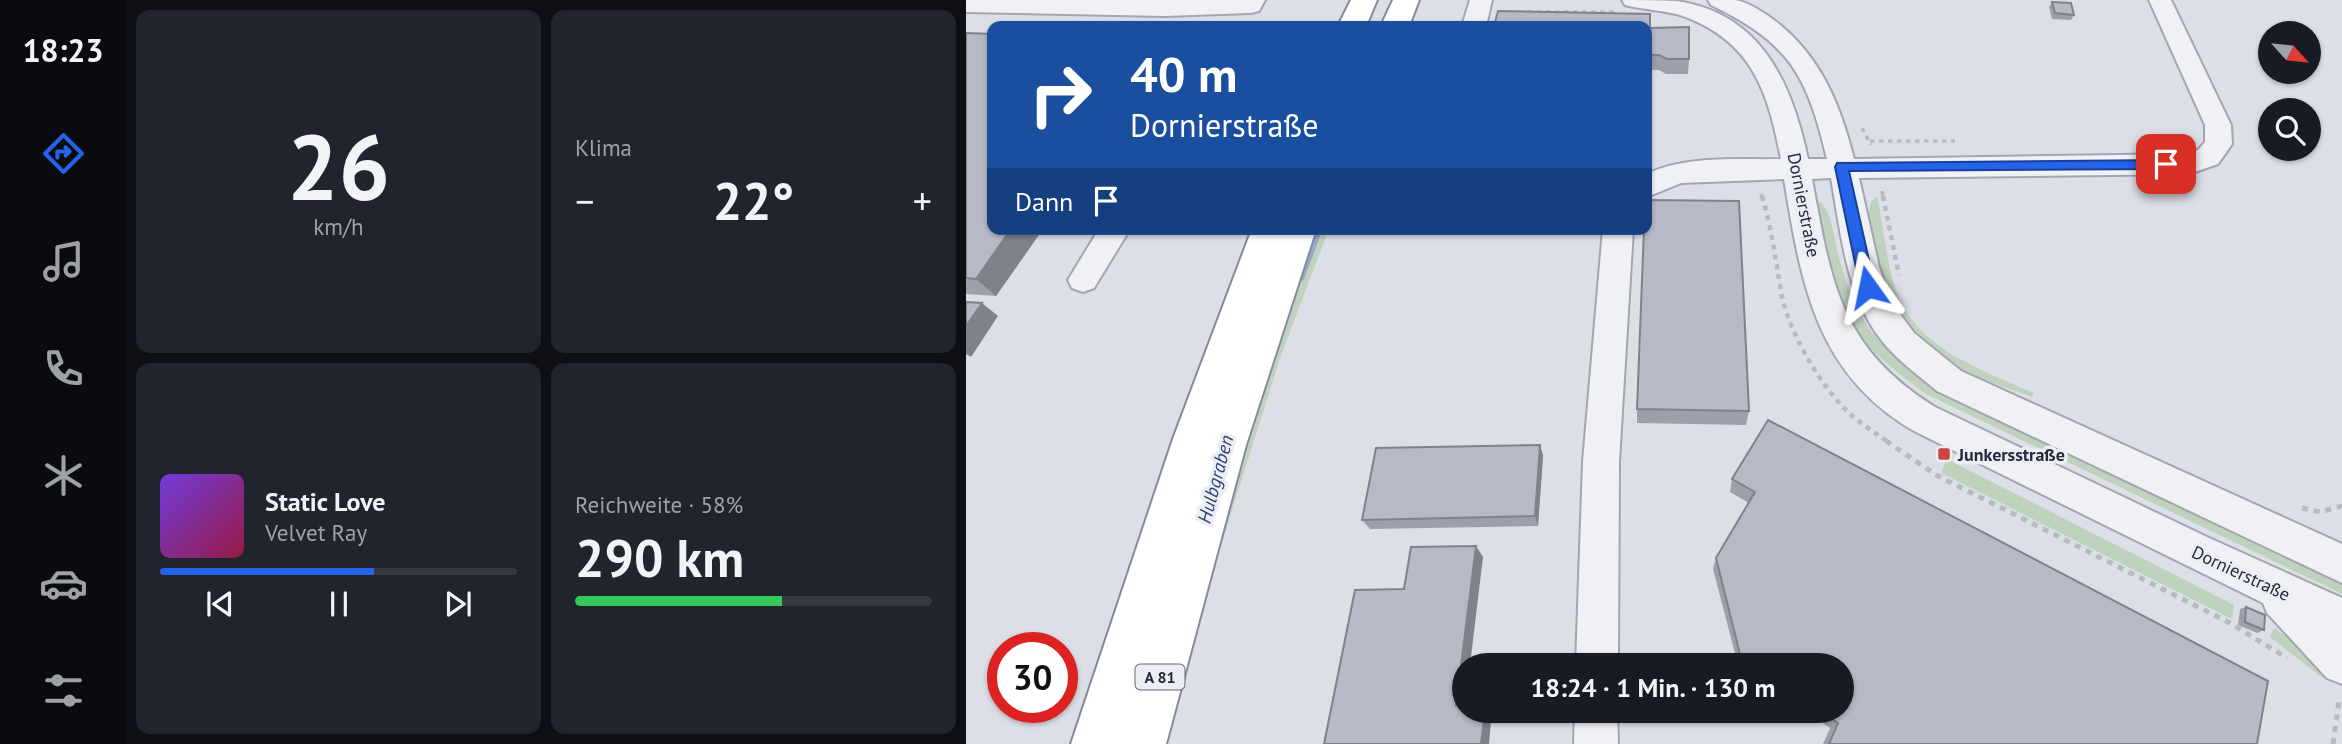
<!DOCTYPE html>
<html lang="de">
<meta charset="utf-8">
<style>
:root{--surface:#171b24;--page:#20242c;--text:#f1f3f6;--muted:#9ea1a6;--line:#363941;--accent:#2563eb}
body{margin:0;font-family:"PT Sans",sans-serif;background:var(--page);color:var(--text);height:100vh;display:flex;flex-direction:column;font-size:26px;white-space:nowrap}
*{box-sizing:border-box;margin:0}
p{font-size:23px;color:var(--muted)}
.icon{flex:none;width:38px;height:38px;fill:none;stroke:currentColor;stroke-width:2;stroke-linecap:round;stroke-linejoin:round}
.map{position:relative;flex:1;overflow:hidden}
.sheet{display:flex;flex-direction:column;gap:10px;padding:10px;background:#0d0f14;width:840px}
.sheet>*{flex:none}
.banner{position:absolute;left:21px;top:21px;width:665px;height:214px;border-radius:14px;box-shadow:0 2px 5px #0004;background:#1a4fa0;color:#fff;overflow:hidden}
.needle{width:46px;rotate:117deg}
.controls{position:absolute;left:1292px;top:21px;display:grid;gap:14px}
.controls a{display:grid;place-items:center;width:63px;height:63px;border-radius:50%;background:var(--surface);box-shadow:0 2px 5px #0004;font-size:35px}
.speed{position:absolute;left:21px;top:632px;display:flex;gap:14px;font-size:35px;font-weight:700;text-align:center}
.speed>*{display:grid;place-content:center;width:91px;height:91px;border-radius:50%;background:var(--surface);box-shadow:0 2px 5px #0004;line-height:1}
.speed .limit{border:10px solid #d22;background:#fff;color:#111}
.pin{position:absolute;display:grid;place-items:center;width:60px;height:60px;color:#fff;margin:-30px;border-radius:14px;box-shadow:0 4px 10px #0006}
.me{position:absolute;width:77px;margin:-38px;rotate:348deg;stroke-linejoin:round;filter:drop-shadow(0 0 5px #0008)}
.turn{display:flex;align-items:center;gap:24px;height:147px;padding:0 28px;font-size:32px}
.turn .icon{width:91px;height:91px;stroke-width:2.5}
.turn b{display:block;font-size:49px;line-height:60px}
.then{display:flex;align-items:center;height:66px;padding:0 28px;background:#0003;gap:14px;font-size:26px}
.big{font-size:52px;font-weight:600;line-height:1.1}
.sheet .card{flex:1;display:flex;flex-direction:column;justify-content:center;gap:10px;min-width:0;padding:0 24px;border-radius:14px;background:var(--page)}
.sheet .dial{align-items:center;gap:0}
.dial b{font-size:91px;line-height:1}
.song{display:flex;align-items:center;gap:21px}
.cover{width:84px;height:84px;border-radius:10px;background:linear-gradient(135deg,hsl(260 70% 55%),hsl(340 70% 35%))}
.played{height:7px;border-radius:4px;background:linear-gradient(90deg,var(--accent) 60%,var(--line) 60%)}
.keys{display:flex;justify-content:space-around;direction:ltr}
.heat{display:flex;justify-content:space-between;align-items:center;font-size:38px;direction:ltr}
.charge{height:10px;border-radius:5px;background:linear-gradient(90deg,#34c759 58%,var(--line) 0)}
.sheet .tiles{flex:1;display:grid;gap:10px;grid-template-columns:repeat(2,1fr)}
.trip{position:absolute;left:486px;top:653px;width:402px;height:70px;border-radius:35px;background:var(--surface);box-shadow:0 2px 5px #0004;font-weight:600;line-height:70px;text-align:center}
main{display:flex;flex:1;min-height:0}
.dock{display:flex;flex-direction:column;width:126px;justify-content:space-around;align-items:center;background:#090b0e;color:var(--muted)}
.dock .icon{width:49px;height:49px}
.dock .active{color:var(--accent)}
.dock b{font-size:32px;color:var(--text)}
.map>svg:first-child{display:block}
.green{fill:#c0d1be}
.lines{fill:none;stroke-linecap:round;stroke-linejoin:round}
.stream{stroke:#98a6c7;stroke-width:9}
.minor-casing{stroke:#a3a5b1;stroke-width:4}
.highway-casing{stroke:#858a9d;stroke-width:4}
.path-far2{stroke:#b8bac1;stroke-width:3.5;stroke-dasharray:4.5 4.5;stroke-linecap:butt}
.path-far1{stroke:#b8bac1;stroke-width:4.5;stroke-dasharray:5 5;stroke-linecap:butt}
.path{stroke:#b8bac1;stroke-width:5;stroke-dasharray:6 6;stroke-linecap:butt}
.minor{fill:#f0f1f5;fill-rule:evenodd}
.highway{fill:#fff;fill-rule:evenodd}
.wall{fill:#9da0aa}
.shaded-wall{fill:#80828b}
.building{fill:#b7bac6;stroke:#80828b;stroke-width:2}
.route{fill:#2563eb;stroke:#184099;stroke-width:2}
.poi-dot{fill:#cc4542;stroke:#eceef5;stroke-width:2.5}
.labels{text-anchor:middle;dominant-baseline:central;stroke-width:7;stroke-linejoin:round;paint-order:stroke}
.shield{fill:#eceef5;stroke:#626674;stroke-width:2}
.shield-label{font-size:16px;font-weight:bold;fill:#272b3d}
.street-label{font-size:18px;fill:#272b3d;stroke:#eceef5}
.poi-label{font-size:18px;font-weight:bold;fill:#272b3d;stroke:#eceef5;text-anchor:start}
.water-label{font-size:19px;font-style:italic;fill:#314270;stroke:#eceef5}
</style>
<main>
<nav class="dock">
<b>18:23</b>
<svg class="icon active" aria-label="directions" viewBox="0 0 24 24"><path d="M12 3l9 9-9 9-9-9zM9 14v-3h6M13 9l2 2-2 2"/></svg>
<svg class="icon" aria-label="music" viewBox="0 0 24 24"><path d="M9 18V5l10-2v13"/><circle cx="6" cy="18" r="3"/><circle cx="16" cy="16" r="3"/></svg>
<svg class="icon" aria-label="phone" viewBox="0 0 24 24"><path d="M5 4h4l2 5-3 2q2 4 5 5l2-3 5 2v4C11 20 4 13 5 4z"/></svg>
<svg class="icon" aria-label="climate" viewBox="0 0 24 24"><path d="M12 3v18M4 7l16 10M4 17L20 7"/></svg>
<svg class="icon" aria-label="car" viewBox="0 0 24 24"><path d="M5 17H2v-5l4-1 3-4h7l3 4 3 1v5h-3M9 17h6M6 11h13"/><circle cx="7" cy="17" r="2"/><circle cx="17" cy="17" r="2"/></svg>
<svg class="icon" aria-label="filters" viewBox="0 0 24 24"><path d="M4 7h16M4 17h16"/><circle cx="9" cy="7" r="2"/><circle cx="15" cy="17" r="2"/></svg>
</nav>
<section class="sheet">
<div class="tiles">
<div class="card dial"><b>26</b><p>km/h</p></div>
<div class="card"><p>Klima</p>
<div class="heat"><a>−</a><b class="big">22°</b><a>+</a></div>
</div>
<div class="card">
<div class="song"><i class="cover"></i><div><b>Static Love</b><p>Velvet Ray</p></div></div>
<div class="played"></div>
<div class="keys"><svg class="icon" aria-label="previous" viewBox="0 0 24 24"><path d="M18 5L8 12l10 7zM5 5v14"/></svg><svg class="icon" aria-label="pause" viewBox="0 0 24 24"><path d="M8 5v14M16 5v14"/></svg><svg class="icon" aria-label="next" viewBox="0 0 24 24"><path d="M6 5l10 7-10 7zM19 5v14"/></svg></div>
</div>
<div class="card"><p>Reichweite · 58%</p><b class="big">290 km</b><div class="charge"></div></div>
</div>
</section>
<div class="map">
<svg width="1376" height="744" viewBox="0 0 1376 744">
<rect width="100%" height="100%" fill="#dddfe7"/>
<path class="green" d="M911,196C917,225 920,257 928,285C946,347 1015,370 1068,393L1066,397L994,371L937,327L915,286L901,221L905,202Z
M854,201C867,214 868,240 873,257C891,331 922,357 985,394L1376,580V594L958,393C926,368 889,342 873,302C862,275 858,241 850,212Z
M340,229H363L314,358L233,615Z
M981,459L1268,605L1266,619L975,473Z
M1308,628L1345,654L1370,680L1367,682L1354,676L1304,637Z"/>
<g class="lines">
<path class="stream" d="M334,277L352,229"/>
<defs>
<path id="minor" d="M0,0H299L293,11L285,13L199,16L0,12Z
M504,0H526L520,26H496Z
M656,0C673,0 692,0 710,1C796,13 826,84 842,159H861C841,75 824,43 745,5L742,0C750,0 760,0 769,0C782,2 797,12 808,20C854,55 874,103 888,159L1221,154L1232,150L1239,142V125L1183,0H1205L1265,125L1266,144L1252,164L1223,174L893,178L913,267L925,302L948,333L995,371L1376,544V583L971,391C952,375 931,360 916,341C880,296 875,233 865,178L846,179C865,281 873,347 969,407L1241,537L1376,598V684L1361,678L1301,613L1297,603L950,432C849,375 835,282 818,179L715,183L681,197V174C721,155 772,160 815,159C802,92 787,42 717,16C699,10 678,10 659,5Z
M133,229H164L128,288L117,292L106,288L102,280Z
M637,229H667L653,462L652,665H610L617,462Z
M609,710H651L652,744H608Z"/>
<path id="highway" d="M385,0H411L400,26H372Z
M427,0H453L443,26H415Z
M286,229H350L280,445L200,744H105L207,439Z"/>
</defs>
<use href="#minor" class="minor-casing"/>
<use href="#highway" class="highway-casing"/>
<path class="path-far2" d="M562,12H648
M896,128L905,145
M904,141H989
M916,191L917,198
M795,194L796,198"/>
<path class="path-far1" d="M796,196C806,229 810,263 816,297C824,333 853,383 879,409C892,422 908,432 922,442
M917,196L933,275"/>
<path class="path" d="M920,441L972,476L1264,623L1321,658
M1336,508L1354,512L1376,506
M1367,744L1373,701"/>
<use href="#minor" class="minor"/>
<use href="#highway" class="highway"/>
</g>
<path class="wall" d="M1086,2L1108,15L1105,20L1086,19L1083,7Z
M681,26L723,59L722,74H700L693,70H681Z
M0,33L26,229H77L30,296L0,294Z
M671,409L783,411L780,425L671,423Z
M574,445L577,456L572,526L404,529L396,520Z
M766,479L1291,744H857L864,728L837,710H877V665H772L747,569L750,558L783,503L764,492Z
M1280,607L1298,630L1291,633L1272,625L1274,609Z"/>
<path class="shaded-wall" d="M45,229H77L30,296L10,279Z
M16,303L32,316L5,357L0,354V326Z
M574,445L577,456L572,526L569,516Z
M510,546L517,557L504,665H499V710L490,705Z
M519,710H526L523,744H515Z"/>
<path class="building" d="M1086,2L1105,3L1108,15L1089,13Z
M532,11L684,14V28L723,27V59H701L693,55H681V26H528Z
M0,33L26,34V229H45L10,279L0,278Z
M681,200L773,201L783,411L671,409L678,229H681Z
M0,302L16,303L0,326Z
M802,420L1302,681L1291,744H863L872,723L853,710H877V665H781L776,662L750,558L789,492L766,479Z
M574,445L569,516L396,520L410,448Z
M510,546L490,705L499,704V710H519L515,744H358L389,590L438,589L445,547Z
M1280,607L1299,615L1298,630L1279,622Z"/>
<path class="route" d="M1200,160L1206,164L1200,169L883,171L909,287L902,293L894,287L869,167L871,163Z"/>
<rect class="poi-dot" x="971" y="447" width="14" height="14" rx="3.5"/>
<g class="labels">
<rect class="shield" x="169.5" y="664.5" width="49" height="25" rx="5"/>
<g class="shield-label">
<text x="194" y="677">A 81</text>
</g>
<g class="street-label">
<text transform="translate(838 205) rotate(79)">Dornierstraße</text>
<text transform="translate(1275 573) rotate(25)">Dornierstraße</text>
</g>
<g class="poi-label">
<text x="992" y="454">Junkersstraße</text>
</g>
<g class="water-label">
<text transform="translate(249 479) rotate(-75)">Hulbgraben</text>
</g>
</g>
</svg>
<div class="controls">
<a><svg class="needle" viewBox="-14 -14 28 28"><path d="M0-13l5 13h-10z" fill="#e53935"/><path d="M0 13l5-13h-10z" fill="#9ea1a6"/></svg></a>
<a><svg class="icon" aria-label="search" viewBox="0 0 24 24"><circle cx="10" cy="10" r="6"/><path d="M15 15l6 6"/></svg></a>
</div>
<div class="speed"><div class="limit">30</div></div>
<div class="pin" style="left:1200px;top:164px;background:#d93025"><svg class="icon" aria-label="arrive" viewBox="0 0 24 24"><path d="M6 21V4h12l-3 4 3 4H6"/></svg></div>
<svg class="me" style="left:902px;top:287px" viewBox="-20 -20 40 40"><path d="M0-17L14 15 0 8-14 15z" fill="#2563eb" stroke="#fff" stroke-width="4"/></svg>
<div class="trip">18:24 · 1 Min. · 130 m</div>
<div class="banner">
<div class="turn"><svg class="icon" aria-label="right" viewBox="0 0 24 24"><path d="M7 20v-9h11M14 6l5 5-5 5"/></svg><div><b>40 m</b>Dornierstraße</div></div>
<div class="then">Dann<svg class="icon" aria-label="arrive" viewBox="0 0 24 24"><path d="M6 21V4h12l-3 4 3 4H6"/></svg></div>
</div>
</div>
</main>
